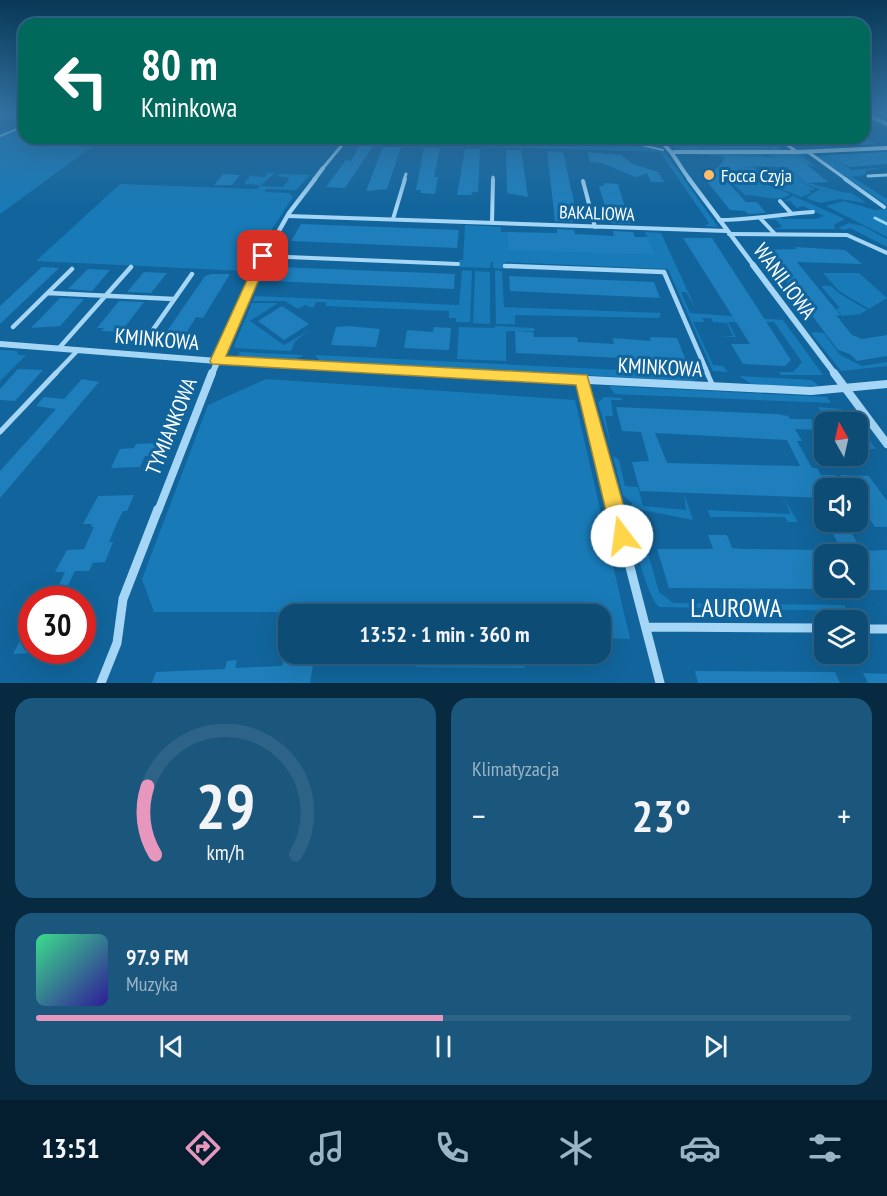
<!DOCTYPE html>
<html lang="pl">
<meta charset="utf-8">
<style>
:root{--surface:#0d4c75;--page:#1b567d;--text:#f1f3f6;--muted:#9ab4c5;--line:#2d6387;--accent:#e797bd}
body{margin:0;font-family:"PT Sans Narrow",sans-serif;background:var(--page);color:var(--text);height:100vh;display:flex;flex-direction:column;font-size:22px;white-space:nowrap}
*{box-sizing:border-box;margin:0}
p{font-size:20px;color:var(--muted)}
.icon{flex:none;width:33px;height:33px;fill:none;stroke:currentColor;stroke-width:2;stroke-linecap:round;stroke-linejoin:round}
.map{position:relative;height:683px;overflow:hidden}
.side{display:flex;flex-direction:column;gap:15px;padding:15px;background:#072a40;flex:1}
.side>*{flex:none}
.guide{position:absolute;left:18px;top:18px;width:852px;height:126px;border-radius:18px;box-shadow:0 6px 24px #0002,0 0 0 2px var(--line);background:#00695c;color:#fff;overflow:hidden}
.needle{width:39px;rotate:352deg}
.fabs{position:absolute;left:814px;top:412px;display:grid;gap:12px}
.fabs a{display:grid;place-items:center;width:54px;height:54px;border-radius:12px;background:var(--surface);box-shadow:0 6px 24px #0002,0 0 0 2px var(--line);font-size:30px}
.speed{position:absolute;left:18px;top:586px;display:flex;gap:12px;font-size:30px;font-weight:700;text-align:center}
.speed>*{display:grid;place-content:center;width:78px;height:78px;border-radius:50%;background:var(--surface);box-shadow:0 6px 24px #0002,0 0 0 2px var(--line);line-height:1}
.speed .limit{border:9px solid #d22;background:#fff;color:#111}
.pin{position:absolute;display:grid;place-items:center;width:51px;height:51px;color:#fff;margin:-26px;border-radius:12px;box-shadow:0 3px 9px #0006}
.me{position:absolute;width:66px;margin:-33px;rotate:345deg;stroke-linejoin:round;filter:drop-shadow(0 0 4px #0008)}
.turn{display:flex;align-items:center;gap:21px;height:126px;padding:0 24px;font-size:27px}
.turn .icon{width:78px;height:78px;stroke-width:2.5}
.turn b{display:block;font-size:42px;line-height:51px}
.big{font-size:45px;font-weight:700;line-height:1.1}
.side .widget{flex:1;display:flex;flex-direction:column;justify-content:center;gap:9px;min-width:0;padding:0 21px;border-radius:18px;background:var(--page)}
.side .dial{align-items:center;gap:0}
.dial svg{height:156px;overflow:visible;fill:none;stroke:var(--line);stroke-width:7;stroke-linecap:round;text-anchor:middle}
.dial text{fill:var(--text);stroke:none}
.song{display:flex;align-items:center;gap:18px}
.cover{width:72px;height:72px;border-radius:9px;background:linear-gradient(135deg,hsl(150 70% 55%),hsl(250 70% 35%))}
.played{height:6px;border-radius:3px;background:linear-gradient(90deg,var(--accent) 50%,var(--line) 50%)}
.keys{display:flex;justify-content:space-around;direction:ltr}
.heat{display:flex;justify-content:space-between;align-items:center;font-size:33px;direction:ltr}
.side .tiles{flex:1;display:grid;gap:15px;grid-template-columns:1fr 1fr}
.widget:last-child{grid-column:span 2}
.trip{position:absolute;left:278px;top:604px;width:333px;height:60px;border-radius:18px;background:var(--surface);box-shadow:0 6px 24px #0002,0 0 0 2px var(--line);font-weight:700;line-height:60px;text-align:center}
.tab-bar{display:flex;height:96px;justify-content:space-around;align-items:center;background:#051e2f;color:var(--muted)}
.tab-bar .icon{width:42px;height:42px}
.tab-bar .selected{color:var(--accent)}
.tab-bar b{font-size:27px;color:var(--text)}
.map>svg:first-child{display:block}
.green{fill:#187ab7}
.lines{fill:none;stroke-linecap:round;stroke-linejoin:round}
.stream-far1{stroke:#97d4f8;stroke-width:2}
.stream{stroke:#97d4f8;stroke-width:3}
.building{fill:#1e7fbc;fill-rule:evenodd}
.lane-far3{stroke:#a5d6f5;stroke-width:3}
.lane-far2{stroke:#a5d6f5;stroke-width:4}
.lane-far1{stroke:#a5d6f5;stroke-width:4.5}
.lane{stroke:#a5d6f5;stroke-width:5}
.street-far4{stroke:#a5d6f5;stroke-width:4}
.street-far3{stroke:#a5d6f5;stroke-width:4.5}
.street-far2{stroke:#a5d6f5;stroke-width:6}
.street-far1{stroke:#a5d6f5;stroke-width:8}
.street{stroke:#a5d6f5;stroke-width:9}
.route{fill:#ffd54a;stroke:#a68a30;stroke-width:1.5}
.poi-dot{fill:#ffbb69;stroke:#11659c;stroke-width:2}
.labels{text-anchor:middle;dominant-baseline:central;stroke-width:6;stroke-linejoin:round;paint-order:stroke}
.far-poi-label{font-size:18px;fill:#fff;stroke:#11659c;text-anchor:start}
.far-street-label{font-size:18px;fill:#fff;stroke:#11659c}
.street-label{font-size:21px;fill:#fff;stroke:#11659c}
.near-street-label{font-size:26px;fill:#fff;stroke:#11659c}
</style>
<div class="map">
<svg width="887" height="683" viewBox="0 0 887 683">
<rect width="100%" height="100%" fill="#11659c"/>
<path class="green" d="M24,125V138H104L0,214V134Z
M351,138H605L664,151L718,227L705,226L709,223L660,152L348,142Z
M665,138L684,140L704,149H706L681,138H693L715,147L770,148L769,145L782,146H778L782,150H790H685L676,148Z
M694,154H757L760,156L759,154H803L808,155L797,156H802L817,167L766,155H763L765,157L743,155L745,159L719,158L728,157Z
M847,155L835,159L852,170L887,167L865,171L867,174L852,177L887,199V205L815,156Z
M742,166L755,167L757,171L768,172L783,182L774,186L738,172Z
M776,167L790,170L808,183L843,192L821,190L797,180L815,189L811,191V188L809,191L812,193L801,197L779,188L793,180L779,179L774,173L786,171Z
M268,173H275L260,186L283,187L290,178L278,176L279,174L310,175L296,190L266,189L265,192L289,193L293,197L245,271L36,261L120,184L257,189L260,185L244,184L250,176L265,177Z
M736,173L788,193L790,195C776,203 760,195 745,195L729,180Z
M818,190L852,193L866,203L840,199L820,203L806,198Z
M793,196L845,219L834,225L835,229H773L782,227L776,220L767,219L780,217L782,219H816L824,216L803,206L797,208L790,201H784Z
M843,201L875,210L887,209V223L874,218L887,225V237L826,206Z
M849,223L863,226L887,239V247L850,228L844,230L838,228Z
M465,225L501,227V232H507L508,249L654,255L645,232L661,233L695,307L686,292H681L690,313L783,320L823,375H781L779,372H793L802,362L774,322H728L736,337H721L733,336L727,323L713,322L711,318H702L704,322H693L713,365L723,366L728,372L713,371L668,269L505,262L504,269L493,268V262H491L490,268L459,267V260H463Z
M462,270L472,271L470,322H456V318H449V311L326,306V302H316L313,308L305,305L298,309L285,301H253L255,296L459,305Z
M495,270L502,271L504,307L661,313L659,318L515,315V324H496Z
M475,271L490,272V324L473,323Z
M823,273H859L887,298L869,309L839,291Z
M821,286H831L837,292L867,310L860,314L842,316L836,309L840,308Z
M252,303H278L250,321L284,345L310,330L295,341L291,351L235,348L234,346Z
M495,326L534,328L535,331H506V361L457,359L459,327L495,328Z
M815,332L824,333L840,355L862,366L887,362V366L841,371L811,333Z
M0,350L17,351L18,355H26L0,381Z
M240,352L304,355L293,361L237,358Z
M315,355L701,374L702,376L692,381L320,361Z
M739,376L812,380L820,387L751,384Z
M266,379L575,400L630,639L600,638V615H369L343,602L307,612H154L142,579L208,405Z
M609,386L827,397L831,403L615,394Z
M604,397L622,398V400H611L613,416H605L611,445L598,403Z
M818,407L841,409L852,415L876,449H863L858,442V423C844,423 826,421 818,407Z
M613,456L619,460L625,486L638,487L643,506L686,510L684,494L693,520L632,508V503L623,495Z
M783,497L798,522H788L785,517H710L708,510L791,514Z
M634,519H644L652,531L642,532L659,592L673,603L844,605L847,611L659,607C648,598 635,547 633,532C633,526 635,524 634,519Z
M398,654H524L525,668L417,667L398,658Z"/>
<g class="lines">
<path class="stream-far1" d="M0,136L24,126
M611,138L663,150"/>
<path class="stream" d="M875,218L887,224"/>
</g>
<path class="building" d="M709,138H759L769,148H719Z
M802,138H864L876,144L815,147Z
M359,146H373L345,188L326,187L346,160L351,161Z
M383,147H401L387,189L366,191Z
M424,148H440L434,177H438L435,194L421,193L420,190H416Z
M465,149H480L478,192H473L471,195H457Z
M506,150H521L528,197L507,193Z
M547,151L563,152L576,211L571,214L573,222L555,221Z
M587,152L621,155L633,164L658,172L664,182H651L647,173L636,177L602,163L590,162Z
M887,152V164L850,167L826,155Z
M726,156L799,158L828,182L808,183L787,167L743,166L726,180L746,202H757L766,213L748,214L745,211L730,210L702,175L718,168Z
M223,174L240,175L232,185H214Z
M604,183L618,184L630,224L610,223L599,186H604Z
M301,224L459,230L457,248L291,241Z
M557,229L574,230L575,234L614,236L613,231L633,232L635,237H647L655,255L508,250L507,232L557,233Z
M683,238H712L791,360L785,366L743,364L731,344H750Z
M795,247L845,250L862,264L797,262L841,316L836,315L852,335L862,339L887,335V356L857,361L850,354L838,350L763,250L797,249Z
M42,267L59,268L0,324V306Z
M279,267L455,274L454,289L272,281Z
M88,269L110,270L92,291L68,289Z
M144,272L167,273L151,293L127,292Z
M212,274H230L203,318L196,317L185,335L165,334L205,276Z
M509,276L654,282L660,298L510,291Z
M60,298L84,299L60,326L31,328Z
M119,301L144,302L121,332L101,331L104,328H97Z
M282,306L309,324L284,340L258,321Z
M348,326L380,329L376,347L331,345L336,327Z
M434,327L451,328L449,350L404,348L407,330L433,332Z
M515,331L533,332L534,337H577L578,342L614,344L613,338L651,341L650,337L677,338L686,361L516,353Z
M18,369L43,370L15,401L0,400V389Z
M82,379L99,382L0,498V471L56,409L36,406L44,397L64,399Z
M616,407L776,414L788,416L790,419H811L817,430L795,429L802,441H797L812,468H817L821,475H836L825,482L830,489H825V498L640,491L632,462L649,461L641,432L622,431ZM655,433L787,440L800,466L667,463Z
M157,443L151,456H145L140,467L111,468L120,449L134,448L136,444Z
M840,475L869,476L887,501V527H875L858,501V489H850Z
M134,495L127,511H123L117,523L109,542H113L105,562L93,563L89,571H75L65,591L58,587L65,572H55L67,550L84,549L94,527H91L92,524H83L98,496Z
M830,529H849L862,551L887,550V590H858V555H845Z
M708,535H727L732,548L744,549L825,550V589L669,588L657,549H713Z
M32,617V653L13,654Z
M284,658H294L292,666L313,665L310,683H152L156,672L225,669L227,661L237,660L235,668L282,666Z
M695,671L835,672L840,683H698Z
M863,673L887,674V683H868Z"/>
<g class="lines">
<path class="lane-far3" d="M778,138L797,152
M808,152L847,180
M323,168L348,138
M868,176L887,175
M404,180L406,174
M493,180V177"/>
<path class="lane-far2" d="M845,179L884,207
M583,181L595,227
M780,201L791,213
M288,216L727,231
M760,218L775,234
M393,219L405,179
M719,220C751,220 781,214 813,212
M492,223L493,179
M729,234L847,235L887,253
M263,256L458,264
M505,266H508"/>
<path class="lane-far1" d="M505,266L664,272L708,374
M48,293L174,299
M13,327L72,269
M150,334L192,274
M60,347L131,267
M55,374L78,350"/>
<path class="lane" d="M707,373L713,386
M0,432L56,373"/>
<path class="street-far4" d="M864,113L887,124
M657,138C674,152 677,163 690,180
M674,152H797L887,148
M314,180L323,168"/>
<path class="street-far3" d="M689,179L754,266
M259,266L289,213L315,179"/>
<path class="street-far2" d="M753,265L835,374
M0,344L217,361L480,374
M212,374L259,265"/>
<path class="street-far1" d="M450,373L811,391L887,384
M834,373L887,444
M582,379L616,511
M158,511L212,373"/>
<path class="street" d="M615,509L660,683
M646,627L825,628
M858,629H887
M101,683L117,643L123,599L158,509"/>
</g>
<linearGradient id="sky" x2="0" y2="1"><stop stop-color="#093856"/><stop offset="0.54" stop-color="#3273a4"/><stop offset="1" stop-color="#3273a4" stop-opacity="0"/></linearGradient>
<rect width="887" height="208" fill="url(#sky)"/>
<path class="route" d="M259,254L269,256L226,356L587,375L632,536L629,543L622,546L615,543L612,536L576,385L212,364L210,361Z"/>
<circle class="poi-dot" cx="709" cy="175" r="6"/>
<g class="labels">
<g class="far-poi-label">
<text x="721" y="175">Focca Czyja</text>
</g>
<g class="far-street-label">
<text transform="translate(597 213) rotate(2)">BAKALIOWA</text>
</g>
<g class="street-label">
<text transform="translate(785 281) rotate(53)">WANILIOWA</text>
<text transform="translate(157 339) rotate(5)">KMINKOWA</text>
<text transform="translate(660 367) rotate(3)">KMINKOWA</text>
<text transform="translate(171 426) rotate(-68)">TYMIANKOWA</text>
</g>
<g class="near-street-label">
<text x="736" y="607">LAUROWA</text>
</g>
</g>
</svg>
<div class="fabs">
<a><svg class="needle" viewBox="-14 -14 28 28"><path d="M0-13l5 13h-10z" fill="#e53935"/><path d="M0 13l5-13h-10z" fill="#9ab4c5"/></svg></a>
<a><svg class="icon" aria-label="sound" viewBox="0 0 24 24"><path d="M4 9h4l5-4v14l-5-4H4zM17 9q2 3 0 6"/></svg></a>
<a><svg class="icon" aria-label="search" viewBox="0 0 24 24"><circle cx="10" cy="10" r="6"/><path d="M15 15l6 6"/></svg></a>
<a><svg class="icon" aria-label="layers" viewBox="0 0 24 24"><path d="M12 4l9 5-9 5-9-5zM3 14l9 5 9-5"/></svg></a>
</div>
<div class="speed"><div class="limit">30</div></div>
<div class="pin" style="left:263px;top:256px;background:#d93025"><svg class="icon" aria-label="arrive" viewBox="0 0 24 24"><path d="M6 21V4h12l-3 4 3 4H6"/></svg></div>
<svg class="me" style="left:622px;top:536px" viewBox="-20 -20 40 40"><circle r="19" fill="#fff"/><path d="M0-13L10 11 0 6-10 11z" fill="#ffd54a"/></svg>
<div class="trip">13:52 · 1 min · 360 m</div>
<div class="guide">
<div class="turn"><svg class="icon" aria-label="left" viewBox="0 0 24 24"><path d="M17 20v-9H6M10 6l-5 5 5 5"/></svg><div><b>80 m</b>Kminkowa</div></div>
</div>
</div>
<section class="side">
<div class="tiles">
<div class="widget dial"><svg viewBox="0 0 100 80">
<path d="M14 69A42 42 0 1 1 86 69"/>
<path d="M14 69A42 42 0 0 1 10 34" stroke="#e797bd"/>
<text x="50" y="56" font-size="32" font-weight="700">29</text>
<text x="50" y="72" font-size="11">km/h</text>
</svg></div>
<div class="widget"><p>Klimatyzacja</p>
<div class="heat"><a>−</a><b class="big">23°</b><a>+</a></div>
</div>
<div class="widget">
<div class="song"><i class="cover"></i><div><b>97.9 FM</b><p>Muzyka</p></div></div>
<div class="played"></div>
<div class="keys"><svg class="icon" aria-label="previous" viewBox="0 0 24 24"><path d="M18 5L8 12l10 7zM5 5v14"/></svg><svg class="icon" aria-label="pause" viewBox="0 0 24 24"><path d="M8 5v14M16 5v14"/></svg><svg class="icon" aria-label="next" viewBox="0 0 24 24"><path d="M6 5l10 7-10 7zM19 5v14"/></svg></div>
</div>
</div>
</section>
<nav class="tab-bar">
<b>13:51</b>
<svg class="icon selected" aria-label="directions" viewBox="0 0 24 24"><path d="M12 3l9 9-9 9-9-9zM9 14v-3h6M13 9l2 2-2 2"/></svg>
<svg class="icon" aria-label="music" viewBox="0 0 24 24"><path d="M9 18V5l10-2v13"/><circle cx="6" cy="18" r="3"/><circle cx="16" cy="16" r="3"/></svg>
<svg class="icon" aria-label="phone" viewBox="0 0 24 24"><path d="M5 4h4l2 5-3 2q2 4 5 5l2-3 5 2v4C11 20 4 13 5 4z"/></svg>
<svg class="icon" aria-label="climate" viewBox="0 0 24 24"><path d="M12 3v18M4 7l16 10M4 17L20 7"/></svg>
<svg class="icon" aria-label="car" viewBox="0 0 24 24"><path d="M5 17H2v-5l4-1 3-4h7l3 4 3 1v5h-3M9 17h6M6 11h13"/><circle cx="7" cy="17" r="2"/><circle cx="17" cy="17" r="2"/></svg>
<svg class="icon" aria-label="filters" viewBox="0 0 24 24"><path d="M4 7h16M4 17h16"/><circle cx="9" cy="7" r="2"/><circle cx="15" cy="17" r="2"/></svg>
</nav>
